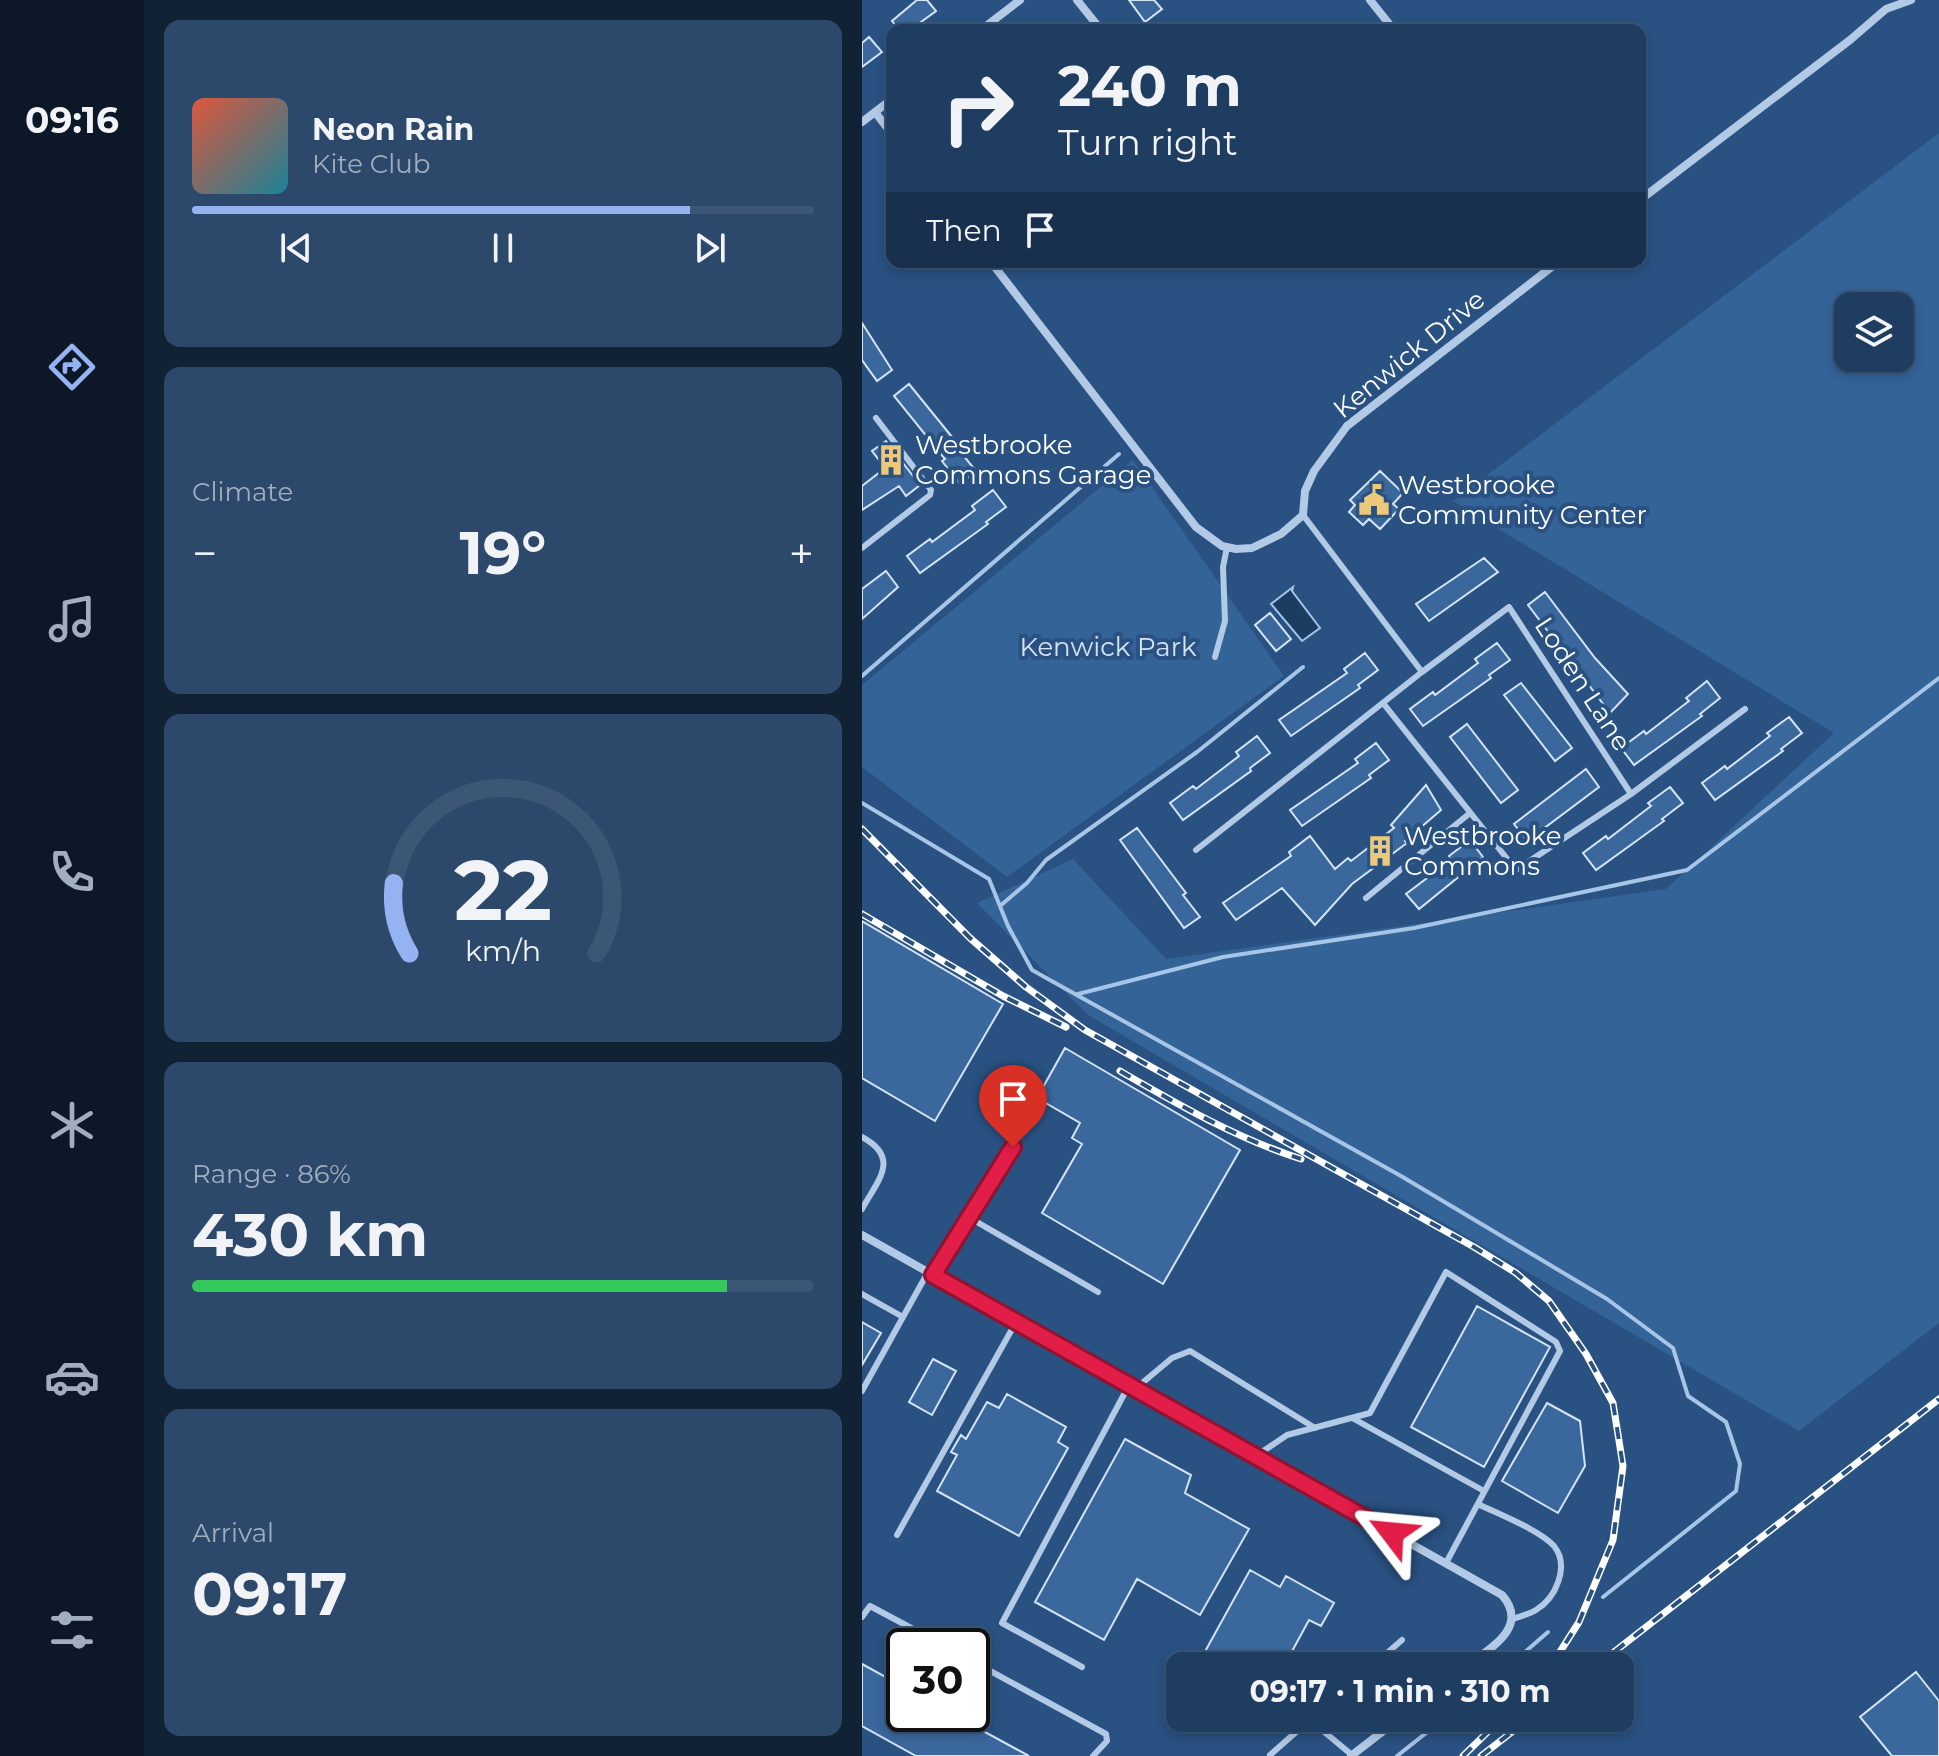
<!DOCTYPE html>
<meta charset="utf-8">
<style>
:root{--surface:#1f3d61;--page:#2c486a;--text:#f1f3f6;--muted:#a1aebd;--line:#3c5676;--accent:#95b2f1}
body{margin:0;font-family:Montserrat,sans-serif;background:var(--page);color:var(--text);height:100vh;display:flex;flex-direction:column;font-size:30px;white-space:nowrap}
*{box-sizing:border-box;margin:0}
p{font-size:26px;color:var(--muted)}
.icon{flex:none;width:44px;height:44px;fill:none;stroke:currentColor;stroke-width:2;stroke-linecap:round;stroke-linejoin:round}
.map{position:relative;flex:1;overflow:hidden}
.panel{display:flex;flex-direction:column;gap:20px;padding:20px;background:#112235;width:718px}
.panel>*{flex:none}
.top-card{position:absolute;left:24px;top:24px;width:760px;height:244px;border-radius:16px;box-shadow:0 4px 12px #0003,0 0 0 2px var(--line);background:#1f3d61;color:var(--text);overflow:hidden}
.buttons{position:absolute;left:972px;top:292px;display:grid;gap:16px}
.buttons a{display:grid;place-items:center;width:80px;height:80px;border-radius:16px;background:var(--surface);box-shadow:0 4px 12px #0003,0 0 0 2px var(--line);font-size:40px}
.speed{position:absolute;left:24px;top:1628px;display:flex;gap:16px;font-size:40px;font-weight:700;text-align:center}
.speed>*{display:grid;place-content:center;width:104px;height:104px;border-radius:50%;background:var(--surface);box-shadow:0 4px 12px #0003,0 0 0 2px var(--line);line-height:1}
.speed .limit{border:4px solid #111;border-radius:12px;background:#fff;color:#111}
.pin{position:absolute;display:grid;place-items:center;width:68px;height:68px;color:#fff;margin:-82px -34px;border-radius:50% 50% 50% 0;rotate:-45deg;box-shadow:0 0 8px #0007}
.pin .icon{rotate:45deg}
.me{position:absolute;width:88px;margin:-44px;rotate:299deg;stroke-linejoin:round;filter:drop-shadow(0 0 6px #0008)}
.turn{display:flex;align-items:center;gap:28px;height:168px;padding:0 40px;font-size:36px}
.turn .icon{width:104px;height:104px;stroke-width:2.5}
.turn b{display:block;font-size:56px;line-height:68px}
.then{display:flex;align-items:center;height:76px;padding:0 40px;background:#0003;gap:16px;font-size:30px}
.big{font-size:60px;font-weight:700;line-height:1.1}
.panel .widget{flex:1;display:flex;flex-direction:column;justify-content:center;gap:12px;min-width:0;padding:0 28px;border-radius:16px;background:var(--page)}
.panel .dial{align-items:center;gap:0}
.dial svg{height:208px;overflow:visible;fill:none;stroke:var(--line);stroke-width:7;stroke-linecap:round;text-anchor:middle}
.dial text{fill:var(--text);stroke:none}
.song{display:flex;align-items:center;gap:24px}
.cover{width:96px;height:96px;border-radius:12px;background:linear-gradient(135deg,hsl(10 70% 55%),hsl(190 70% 35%))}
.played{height:8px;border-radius:4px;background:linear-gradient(90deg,var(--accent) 80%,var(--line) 80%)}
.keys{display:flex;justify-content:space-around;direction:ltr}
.heat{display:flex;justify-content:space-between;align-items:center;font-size:44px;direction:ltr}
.charge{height:12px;border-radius:6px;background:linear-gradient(90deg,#34c759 86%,var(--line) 0)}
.trip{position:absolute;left:304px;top:1652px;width:468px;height:80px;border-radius:16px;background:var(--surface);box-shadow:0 4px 12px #0003,0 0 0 2px var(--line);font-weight:700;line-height:80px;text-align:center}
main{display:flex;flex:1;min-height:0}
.menu{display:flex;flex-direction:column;width:144px;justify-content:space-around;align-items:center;background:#0c1827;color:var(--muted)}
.menu .icon{width:56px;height:56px}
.menu .on{color:var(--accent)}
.menu b{font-size:36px;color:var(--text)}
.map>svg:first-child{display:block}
.green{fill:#346398;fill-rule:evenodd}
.water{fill:#1d3c62;stroke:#a7c5e6;stroke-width:2}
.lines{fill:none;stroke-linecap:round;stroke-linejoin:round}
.stream{stroke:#a7c5e6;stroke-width:4}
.building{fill:#3a689d;stroke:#d5e4f5;stroke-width:2}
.lane{stroke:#b2cae6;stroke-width:6}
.street{stroke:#b2cae6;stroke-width:8}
.rail-casing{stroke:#fff;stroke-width:7}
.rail{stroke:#295181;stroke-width:4;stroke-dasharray:12;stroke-linecap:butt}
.route-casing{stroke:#92132f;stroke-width:20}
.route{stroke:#e11d48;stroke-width:14}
.labels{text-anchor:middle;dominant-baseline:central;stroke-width:8;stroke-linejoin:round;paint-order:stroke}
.street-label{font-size:26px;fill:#fff;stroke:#295181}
.poi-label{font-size:26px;fill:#fff;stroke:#295181;text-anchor:start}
.park-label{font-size:26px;fill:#d5e4f5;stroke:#295181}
</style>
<main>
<nav class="menu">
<b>09:16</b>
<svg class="icon on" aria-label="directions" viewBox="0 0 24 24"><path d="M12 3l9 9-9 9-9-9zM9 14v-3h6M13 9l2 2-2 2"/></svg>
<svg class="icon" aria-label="music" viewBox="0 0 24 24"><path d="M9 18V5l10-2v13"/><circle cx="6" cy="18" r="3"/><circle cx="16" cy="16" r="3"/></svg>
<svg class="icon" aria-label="phone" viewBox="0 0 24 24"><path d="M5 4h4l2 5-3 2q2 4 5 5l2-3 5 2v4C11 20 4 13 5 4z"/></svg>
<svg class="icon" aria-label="climate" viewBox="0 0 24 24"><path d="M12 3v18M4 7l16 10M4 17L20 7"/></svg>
<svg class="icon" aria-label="car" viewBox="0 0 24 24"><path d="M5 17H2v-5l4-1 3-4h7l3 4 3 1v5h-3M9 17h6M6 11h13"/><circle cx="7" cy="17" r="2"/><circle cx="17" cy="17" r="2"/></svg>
<svg class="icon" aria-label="filters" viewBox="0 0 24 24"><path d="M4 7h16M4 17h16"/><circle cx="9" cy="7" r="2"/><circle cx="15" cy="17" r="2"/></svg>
</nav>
<section class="panel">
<div class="widget">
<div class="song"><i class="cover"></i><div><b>Neon Rain</b><p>Kite Club</p></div></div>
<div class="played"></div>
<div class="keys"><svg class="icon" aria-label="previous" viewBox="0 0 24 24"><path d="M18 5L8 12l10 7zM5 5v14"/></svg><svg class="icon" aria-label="pause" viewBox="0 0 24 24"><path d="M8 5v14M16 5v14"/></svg><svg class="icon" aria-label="next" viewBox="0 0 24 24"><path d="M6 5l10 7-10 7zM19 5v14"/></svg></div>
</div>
<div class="widget"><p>Climate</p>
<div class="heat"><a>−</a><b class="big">19°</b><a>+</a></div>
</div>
<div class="widget dial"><svg viewBox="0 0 100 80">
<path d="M14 69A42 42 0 1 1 86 69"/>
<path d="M14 69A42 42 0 0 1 8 42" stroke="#95b2f1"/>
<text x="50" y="56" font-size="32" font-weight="700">22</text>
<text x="50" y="72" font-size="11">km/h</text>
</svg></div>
<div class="widget"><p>Range · 86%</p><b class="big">430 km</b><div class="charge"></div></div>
<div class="widget"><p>Arrival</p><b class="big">09:17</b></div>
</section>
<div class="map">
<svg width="1077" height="1756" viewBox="0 0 1077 1756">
<rect width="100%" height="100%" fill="#295181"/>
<path class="green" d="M1077,133V1323L937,1431L226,1015L115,903L211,859L304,959L804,889L972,733L591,501ZM1038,306V358H986V306Z
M271,460L422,676L145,877L0,767V685Z"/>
<path class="water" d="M431,587L430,591L458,628L440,641L409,604Z"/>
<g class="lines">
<path class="stream" d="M0,676L257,454
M0,803L127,879L146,926L170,970L539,1176L745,1299L811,1348L826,1396L864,1422L878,1464L874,1491L741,1597
M138,906L165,883L184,860L335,752L441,667
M216,994L361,957L552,928L825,870L1077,678
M647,1666L686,1632
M535,1756L583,1718"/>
</g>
<path class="building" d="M55,0H65L74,11L48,30H37L30,21Z
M267,0H292L300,9L283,22Z
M7,37L20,52L0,67V43Z
M0,323L30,370L15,381L0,360Z
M47,384L99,448L97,450L114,471L98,484L80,461L83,459L32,396Z
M24,441L58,485L44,496L37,486L0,510V486L23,468L10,451Z
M518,471L541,493L531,504L537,509L518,529L507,519L501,525L487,512L493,505L488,500Z
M131,490L144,507L124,522L126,524L58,573L45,556L68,539L70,542L113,510L110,506Z
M622,558L636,572L567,621L554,604Z
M24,571L36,587L0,619V589Z
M683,592L733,658L766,694L748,713L666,605Z
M408,613L429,639L414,651L393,625Z
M635,643L648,660L627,675L629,678L561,726L548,709L571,692L573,695L616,663L613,659Z
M503,653L516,670L496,685L498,688L429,736L417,720L485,673L482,669Z
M845,681L858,698L838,714L840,716L772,765L759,748L782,731L784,734L827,701L824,698Z
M659,683L710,748L693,761L642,695Z
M927,717L940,733L919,749L921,751L853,800L840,783L863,766L865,769L908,736L905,733Z
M605,724L656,790L639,803L588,737Z
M395,736L408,753L388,768L389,771L321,820L308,803L331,786L334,789L377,756L374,752Z
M514,743L527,760L507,775L509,778L440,826L428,810L496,763L493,759Z
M724,769L737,787L665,841L652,824Z
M564,785L579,810L543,841L545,843L490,884L453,925L420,888L374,920L361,903L429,856L427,852L448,836L473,869L486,858L489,861L532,828L529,825Z
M808,787L821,803L800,819L802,821L734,870L721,853L744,836L746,839L789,806L786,803Z
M275,828L324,893L321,895L338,917L322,928L258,840Z
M608,840L621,857L557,909L544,894L589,860L587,856Z
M0,921L141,1004L73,1121L0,1078Z
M203,1048L378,1150L301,1284L180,1213L220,1144L210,1138L218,1123L175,1098Z
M615,1306L688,1347L622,1467L549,1427Z
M0,1322L19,1333L0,1365Z
M71,1359L94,1371L70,1415L47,1402Z
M145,1394L204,1427L196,1442L206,1448L157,1536L75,1491L95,1455L89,1452L99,1435L104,1439L125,1402L137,1408Z
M685,1403L718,1421L723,1466L696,1513L640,1481Z
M263,1439L329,1475L323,1493L387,1529L338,1615L275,1579L242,1640L173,1602Z
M388,1570L418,1587L424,1576L472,1603L459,1626L447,1620L422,1666H335Z
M0,1664L42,1687V1714H90L167,1756H54L0,1726Z
M1054,1672L1077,1701V1756H1030L998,1717Z"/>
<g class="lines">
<path class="lane" d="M0,548L68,495L69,490L14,418
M353,657L363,621L361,567L365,547
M521,703L654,870L769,794L647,607L560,672
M769,794L883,709
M334,850L560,672L441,515
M504,898L608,813
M0,1137C39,1158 16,1180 0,1209
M108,1218L236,1292
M71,1275L165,1123
M0,1294L41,1317L66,1272
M273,1389L310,1358L328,1351L453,1428
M0,1391L41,1317
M492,1419L622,1491
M394,1456L425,1435L508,1413L584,1272L694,1342L698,1351L584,1563
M616,1504C636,1514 678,1530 692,1546C708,1566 694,1598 674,1610C668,1614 659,1616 651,1619
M35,1535L154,1322
M0,1617L8,1606L83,1646
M110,1661L244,1734L245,1741L231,1756
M510,1666L540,1640
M220,1667L140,1623L267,1385
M448,1720L490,1755
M408,1755L450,1718"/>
<path class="street" d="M215,0L239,30
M508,0L532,30
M119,30L158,0
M13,112L30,134
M0,122L30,99
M778,200L988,40L1024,9L1049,0
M129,262L334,527L360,546L374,549L390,548L419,534L441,515L443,491L452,471L485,426L696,262
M0,1235L640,1595C668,1627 628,1648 605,1666
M489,1756L538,1718"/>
<defs>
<path id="rail" d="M0,829L108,938L164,987L223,1030L612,1247L654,1273L687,1301L724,1354L751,1403L761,1466L751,1540L717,1622L689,1666
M0,914L141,996L204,1027
M258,1071C317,1105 374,1138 439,1159
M734,1666L1077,1399
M601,1756L640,1718
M619,1756L668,1718"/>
</defs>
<use href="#rail" class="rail-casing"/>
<use href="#rail" class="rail"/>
</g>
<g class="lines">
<defs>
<path id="route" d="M151,1147L71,1275L530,1533"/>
</defs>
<use href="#route" class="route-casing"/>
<use href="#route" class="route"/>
</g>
<defs>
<symbol id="building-bare" viewBox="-9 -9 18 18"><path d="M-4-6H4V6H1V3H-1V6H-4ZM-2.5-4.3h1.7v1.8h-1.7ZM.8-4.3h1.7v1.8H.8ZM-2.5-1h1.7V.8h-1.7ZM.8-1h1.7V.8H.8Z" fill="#ecc97a" stroke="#295181" stroke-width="2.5" paint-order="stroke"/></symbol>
<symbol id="civic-bare" viewBox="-9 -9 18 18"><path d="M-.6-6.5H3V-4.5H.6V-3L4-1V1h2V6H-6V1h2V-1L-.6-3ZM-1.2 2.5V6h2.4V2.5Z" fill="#ecc97a" stroke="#295181" stroke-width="2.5" paint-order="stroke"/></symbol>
</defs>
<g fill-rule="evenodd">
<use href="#building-bare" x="7" y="438" width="44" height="44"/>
<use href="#civic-bare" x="490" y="478" width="44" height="44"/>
<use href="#building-bare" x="496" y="829" width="44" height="44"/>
</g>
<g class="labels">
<g class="street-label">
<text transform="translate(547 354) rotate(-39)">Kenwick Drive</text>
<text transform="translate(721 684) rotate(57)">Loden Lane</text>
</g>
<g class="poi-label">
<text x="53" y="445">Westbrooke<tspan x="53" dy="30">Commons Garage</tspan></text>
<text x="536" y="485">Westbrooke<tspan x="536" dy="30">Community Center</tspan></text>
<text x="542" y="836">Westbrooke<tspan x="542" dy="30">Commons</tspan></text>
</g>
<g class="park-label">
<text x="246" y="647">Kenwick Park</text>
</g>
</g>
</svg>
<div class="buttons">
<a><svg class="icon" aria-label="layers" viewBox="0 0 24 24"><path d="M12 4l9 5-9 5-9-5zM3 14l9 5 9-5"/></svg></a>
</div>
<div class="speed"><div class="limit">30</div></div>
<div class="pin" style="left:151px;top:1147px;background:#d93025"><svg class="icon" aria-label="arrive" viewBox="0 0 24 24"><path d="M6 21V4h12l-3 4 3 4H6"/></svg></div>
<svg class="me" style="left:530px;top:1533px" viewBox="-20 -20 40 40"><path d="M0-17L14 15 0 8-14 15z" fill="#e11d48" stroke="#fff" stroke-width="4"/></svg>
<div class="trip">09:17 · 1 min · 310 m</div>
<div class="top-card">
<div class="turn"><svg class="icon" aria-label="right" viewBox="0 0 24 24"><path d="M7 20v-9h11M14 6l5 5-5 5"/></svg><div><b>240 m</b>Turn right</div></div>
<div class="then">Then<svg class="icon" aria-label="arrive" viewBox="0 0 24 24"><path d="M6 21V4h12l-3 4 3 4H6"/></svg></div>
</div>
</div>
</main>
